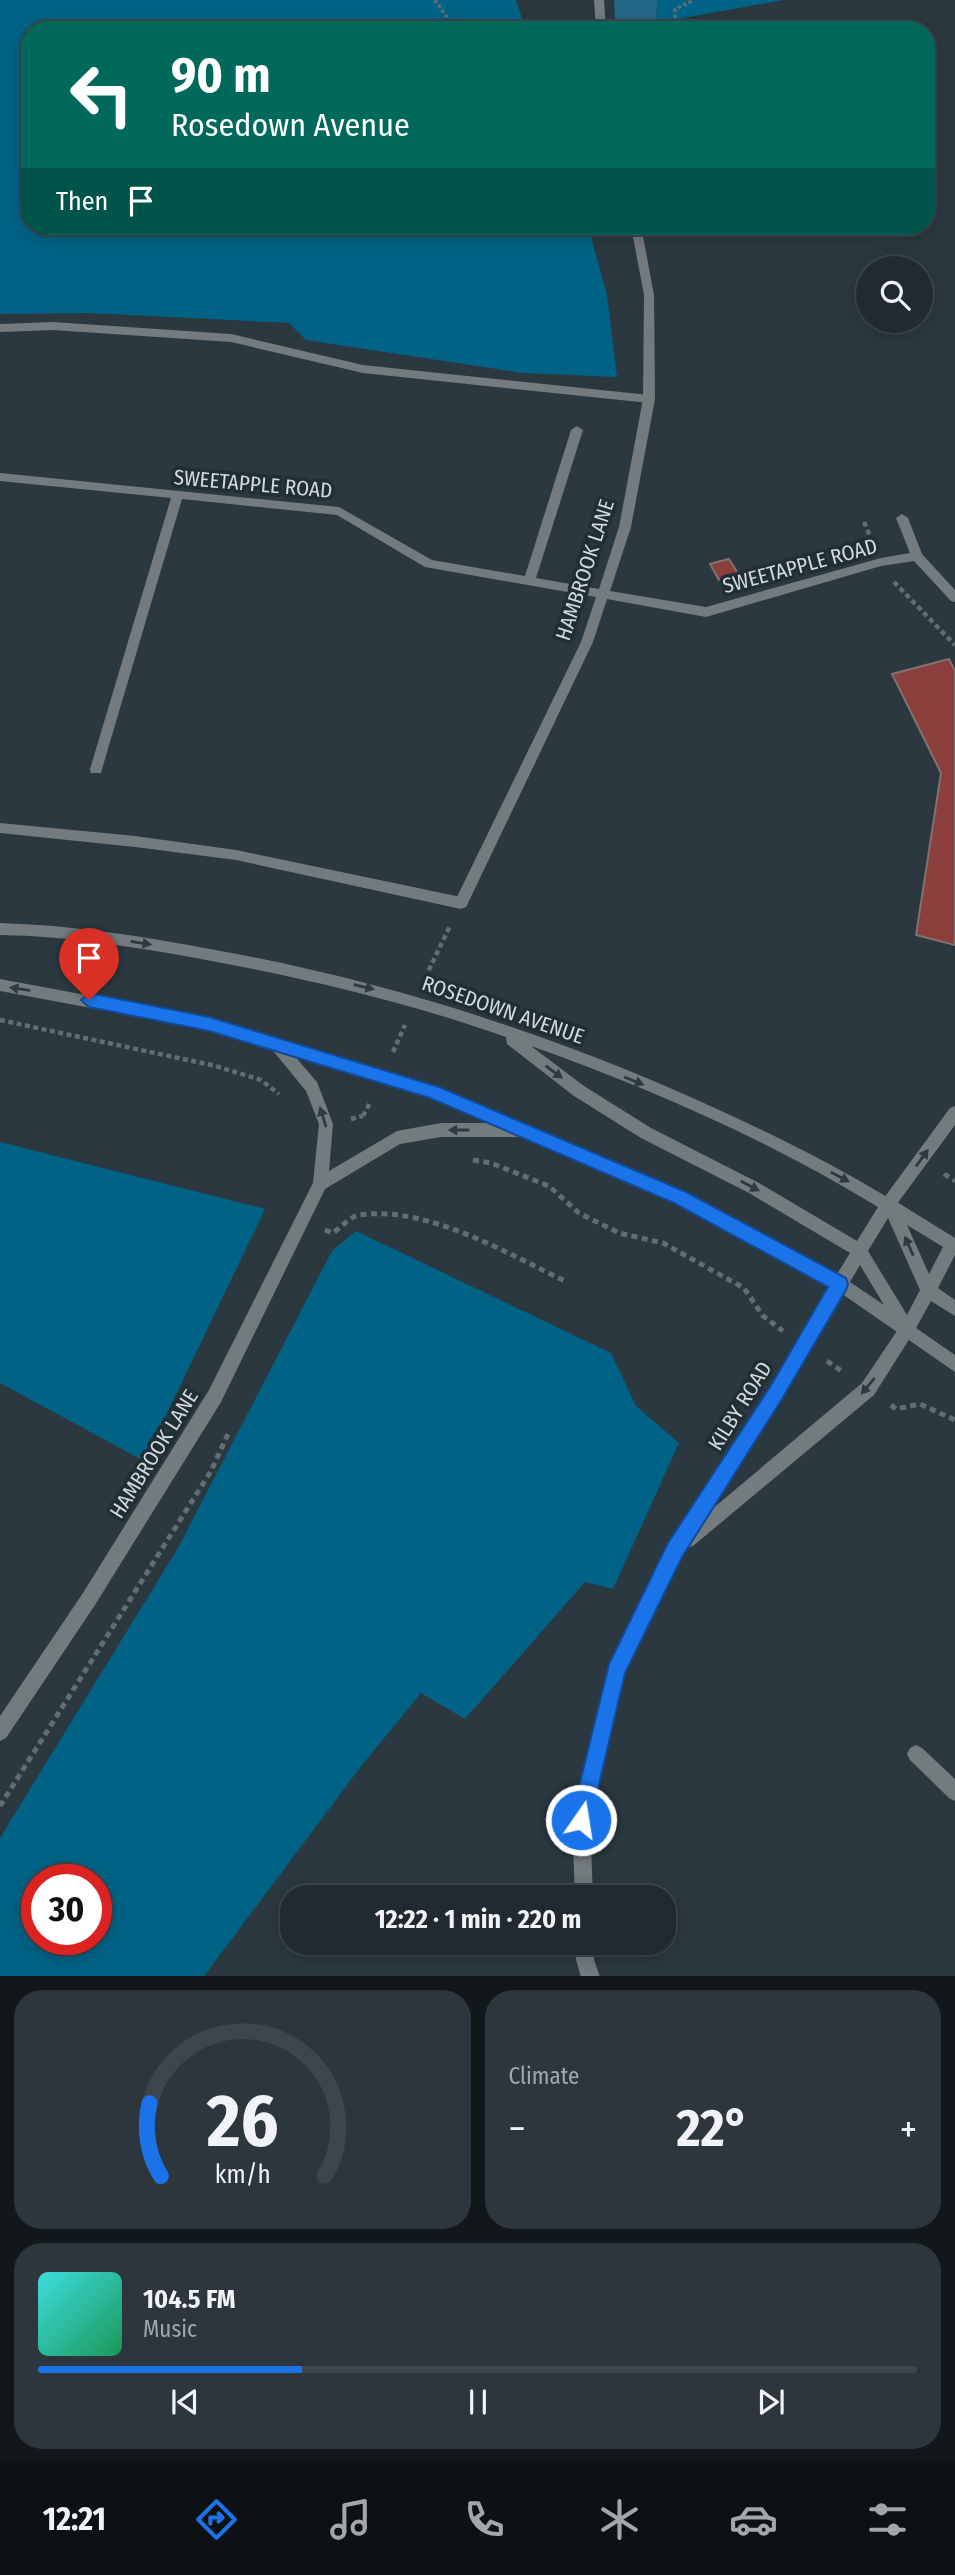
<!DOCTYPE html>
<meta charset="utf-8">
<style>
:root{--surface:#202a30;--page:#2d363c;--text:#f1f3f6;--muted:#a2a7ab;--line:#3d464c;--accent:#1a73e8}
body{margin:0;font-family:"Fira Sans Condensed",sans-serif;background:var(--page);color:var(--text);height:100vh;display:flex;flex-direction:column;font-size:26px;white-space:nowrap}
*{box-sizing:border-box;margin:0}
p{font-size:23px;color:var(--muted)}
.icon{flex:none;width:38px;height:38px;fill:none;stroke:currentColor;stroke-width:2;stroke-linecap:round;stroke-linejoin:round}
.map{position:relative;height:1976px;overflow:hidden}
.sheet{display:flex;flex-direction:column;gap:14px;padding:14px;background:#12171a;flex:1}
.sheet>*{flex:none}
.banner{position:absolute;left:21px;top:21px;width:914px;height:214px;border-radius:28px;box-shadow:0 4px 18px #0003,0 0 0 2px var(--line);background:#00695c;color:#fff;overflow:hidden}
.controls{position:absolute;left:856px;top:256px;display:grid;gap:14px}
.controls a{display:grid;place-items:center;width:77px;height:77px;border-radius:50%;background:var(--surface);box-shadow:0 4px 18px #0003,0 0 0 2px var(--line);font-size:35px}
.speed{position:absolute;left:21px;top:1864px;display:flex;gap:14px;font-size:35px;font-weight:700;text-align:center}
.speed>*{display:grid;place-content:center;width:91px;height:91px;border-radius:50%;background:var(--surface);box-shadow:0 4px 18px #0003,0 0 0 2px var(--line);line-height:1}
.speed .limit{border:10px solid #d22;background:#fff;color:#111}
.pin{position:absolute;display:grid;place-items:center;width:60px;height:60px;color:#fff;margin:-72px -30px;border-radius:50% 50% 50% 0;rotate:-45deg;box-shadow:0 0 7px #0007}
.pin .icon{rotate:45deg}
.me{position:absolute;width:77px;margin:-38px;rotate:13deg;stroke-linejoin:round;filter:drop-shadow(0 0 5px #0008)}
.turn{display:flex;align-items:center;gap:24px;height:147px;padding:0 35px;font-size:32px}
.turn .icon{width:91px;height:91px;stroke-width:2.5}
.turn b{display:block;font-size:49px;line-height:60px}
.then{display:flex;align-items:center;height:66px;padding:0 35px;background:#0003;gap:14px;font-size:26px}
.big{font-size:52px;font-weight:700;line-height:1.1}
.sheet .card{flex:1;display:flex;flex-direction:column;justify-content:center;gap:10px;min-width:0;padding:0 24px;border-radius:28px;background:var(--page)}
.sheet .dial{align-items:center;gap:0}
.dial svg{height:182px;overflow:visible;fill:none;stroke:var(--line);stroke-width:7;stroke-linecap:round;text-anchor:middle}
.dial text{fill:var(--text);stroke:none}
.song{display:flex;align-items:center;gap:21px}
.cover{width:84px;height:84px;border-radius:10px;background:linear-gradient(135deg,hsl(180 70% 55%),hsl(150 70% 35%))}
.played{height:7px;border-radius:4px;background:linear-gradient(90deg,var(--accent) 30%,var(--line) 30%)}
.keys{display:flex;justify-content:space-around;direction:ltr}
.heat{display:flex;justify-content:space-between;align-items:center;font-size:38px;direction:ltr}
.sheet .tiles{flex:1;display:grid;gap:14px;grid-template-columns:1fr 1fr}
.card:last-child{grid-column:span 2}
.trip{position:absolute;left:280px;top:1885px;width:396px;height:70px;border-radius:28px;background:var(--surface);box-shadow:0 4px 18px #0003,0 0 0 2px var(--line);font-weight:700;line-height:70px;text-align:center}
.tabs{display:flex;height:112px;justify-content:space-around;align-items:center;background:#0d1113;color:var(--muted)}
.tabs .icon{width:49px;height:49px}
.tabs .active{color:var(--accent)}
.tabs b{font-size:32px;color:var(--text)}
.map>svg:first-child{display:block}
.green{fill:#006386;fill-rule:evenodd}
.forest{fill:#236786}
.building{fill:#8b3f3c;stroke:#837170;stroke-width:2}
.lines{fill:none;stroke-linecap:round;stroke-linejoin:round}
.path-far2{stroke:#626e75;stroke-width:3.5;stroke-dasharray:3.5 2.5;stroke-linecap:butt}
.path-far1{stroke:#626e75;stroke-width:4.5;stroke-dasharray:5 3.5;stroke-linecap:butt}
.path{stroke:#626e75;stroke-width:5;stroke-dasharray:6 4.5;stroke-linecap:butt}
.service{fill:#747b7e;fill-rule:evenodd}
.minor{fill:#747b7e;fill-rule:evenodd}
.tertiary{fill:#747b7e;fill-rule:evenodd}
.oneway{fill:#2d3a40}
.route{fill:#1a73e8;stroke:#114b97;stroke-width:2}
.labels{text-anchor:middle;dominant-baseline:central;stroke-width:7;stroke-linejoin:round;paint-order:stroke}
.street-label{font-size:21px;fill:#d1dade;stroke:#212e35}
</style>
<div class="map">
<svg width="955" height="1977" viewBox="0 0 955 1977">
<rect width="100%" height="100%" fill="#2b3840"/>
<path class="green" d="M0,0H516L526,30H30V226H588L607,295L617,377L523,373L306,340L289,323L90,313L0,314Z
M657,0H784L683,18L656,29Z
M0,1142L265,1209L144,1461L0,1383Z
M356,1231L611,1353L636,1406L679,1443L613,1589L585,1582L465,1719L421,1693L362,1765L204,1976H0V1838L178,1548L332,1251ZM37,1880H96V1939H37Z"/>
<path class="forest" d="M614,0H657L656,29L615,20Z"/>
<path class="building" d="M729,559L739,575L719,580L710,564Z
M949,659L955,671V945L916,935L941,773L892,674Z"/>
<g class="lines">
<path class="path-far2" d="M435,0L456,30
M675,30V9L694,0"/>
<path class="path-far1" d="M864,522L872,541
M894,582L955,645
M425,978L450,926
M0,1020L216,1066L261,1080L279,1094
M393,1052L405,1025
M363,1116L371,1101
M351,1119L363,1116"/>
<path class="path" d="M473,1160L491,1163L549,1186L579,1213L619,1233L663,1243L744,1288L763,1316L783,1331
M944,1174L955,1181
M325,1230L333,1233C340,1228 351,1216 359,1215C427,1205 508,1254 567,1282
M827,1361L843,1372
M891,1405L896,1409L920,1404L955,1420
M0,1806L211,1471L228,1434"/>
<path class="service" d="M53,322L231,334L363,365L649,395L655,399L649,403L363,373L231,342L53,330L0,332V324Z
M0,823L135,836L236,850L461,897L466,899L468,903L466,907L461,909L236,860L135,847L0,833Z"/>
<path class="minor" d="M594,0H604L606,30H596Z
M631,226H641L654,295L655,399L631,527L610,591L706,607L881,558L910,553L896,518L902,514L908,518L922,554L955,590V602L951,601L914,561L881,566L706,617L607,599L593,642L468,903L466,907H456L454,903L581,642L596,597L425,567L337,515L182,499L102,769L101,773H91L90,769L171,498L0,481V473L339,507L432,560L525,576L571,430L577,426L583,430L536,578L599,589L619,527L643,399L644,295Z
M275,1037L280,1039L317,1082L333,1124L329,1171L397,1131L441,1123H522L527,1125L529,1130L527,1135L522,1137H441L400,1144L325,1189L221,1402L95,1605L6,1738L0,1741V1716L83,1593L209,1390L313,1183L319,1124L306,1091L270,1047L268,1043L270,1039Z
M955,1106V1125L894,1208L889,1210L884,1208L881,1203L884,1198L950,1108Z
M840,1277L845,1279L848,1284L845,1289L782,1399L711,1510L862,1383L901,1325L907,1322L913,1325L915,1330L874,1395L693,1546L686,1548L681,1556L624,1673L590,1820L593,1897H575L572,1820L610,1665L669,1544L770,1387L835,1279Z
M916,1745L922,1748L955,1779V1801L949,1798L910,1760L907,1754L910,1748Z
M576,1942H594V1960L600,1977H581L576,1960Z"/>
<path class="tertiary" d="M0,923C71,925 141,936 210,949C389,981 563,1037 728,1114C782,1139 836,1166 887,1197L894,1198L897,1202L955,1238V1255L938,1288L955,1300V1316L931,1301L916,1328L955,1355V1372L835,1289L675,1203L430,1098L209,1030L0,991V979L209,1018L433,1086L685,1193L837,1274L850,1253L749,1193L641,1138L574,1096L507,1044L506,1037C407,1002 305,978 201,959C135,947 68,936 0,935ZM531,1046C650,1088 770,1141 878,1207L857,1241L759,1183L651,1128L584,1086ZM888,1218L920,1290L907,1315L868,1251ZM907,1225L943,1247L929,1274ZM860,1265L884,1305L850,1282Z"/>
</g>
<defs><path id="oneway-solid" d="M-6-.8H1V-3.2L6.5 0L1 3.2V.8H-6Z" transform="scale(1.75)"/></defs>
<g class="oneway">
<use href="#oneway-solid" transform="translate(141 943) rotate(9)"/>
<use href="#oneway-solid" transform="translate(364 987) rotate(13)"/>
<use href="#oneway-solid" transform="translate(20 989) rotate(-171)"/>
<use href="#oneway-solid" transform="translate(554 1072) rotate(37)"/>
<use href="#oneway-solid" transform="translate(634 1081) rotate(22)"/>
<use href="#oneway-solid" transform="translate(323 1117) rotate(-107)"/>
<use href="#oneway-solid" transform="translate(459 1130) rotate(-180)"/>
<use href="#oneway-solid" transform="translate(922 1158) rotate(-54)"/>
<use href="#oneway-solid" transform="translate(840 1177) rotate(28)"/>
<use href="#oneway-solid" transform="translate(750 1186) rotate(28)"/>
<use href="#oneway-solid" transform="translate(909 1246) rotate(-114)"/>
<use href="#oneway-solid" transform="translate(868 1386) rotate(130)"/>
</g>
<path class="route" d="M89,993L209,1017L439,1087L686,1192L846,1278L848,1284L846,1290L782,1399L682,1557L625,1673L589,1827L581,1830L574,1827L571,1820L609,1664L668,1543L770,1387L828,1287L674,1203L430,1098L209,1031L89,1007L81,1000Z"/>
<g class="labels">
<g class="street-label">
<text transform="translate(253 484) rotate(5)">SWEETAPPLE ROAD</text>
<text transform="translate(800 566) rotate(-15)">SWEETAPPLE ROAD</text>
<text transform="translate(585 570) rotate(-72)">HAMBROOK LANE</text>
<text transform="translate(503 1010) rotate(19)">ROSEDOWN AVENUE</text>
<text transform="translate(740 1406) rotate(-58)">KILBY ROAD</text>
<text transform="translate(154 1454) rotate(-58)">HAMBROOK LANE</text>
</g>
</g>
</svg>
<div class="controls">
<a><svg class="icon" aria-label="search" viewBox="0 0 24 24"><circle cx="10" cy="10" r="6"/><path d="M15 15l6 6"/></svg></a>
</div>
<div class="speed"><div class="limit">30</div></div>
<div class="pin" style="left:89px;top:1000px;background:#d93025"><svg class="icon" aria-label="arrive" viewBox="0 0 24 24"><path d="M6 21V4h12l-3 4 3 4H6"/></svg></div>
<svg class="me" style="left:581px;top:1820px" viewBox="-20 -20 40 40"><circle r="17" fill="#1a73e8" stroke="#fff" stroke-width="3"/><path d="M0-11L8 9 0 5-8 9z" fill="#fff"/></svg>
<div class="trip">12:22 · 1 min · 220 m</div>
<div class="banner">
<div class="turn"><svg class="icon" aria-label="left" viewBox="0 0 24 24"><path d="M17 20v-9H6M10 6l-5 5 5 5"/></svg><div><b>90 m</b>Rosedown Avenue</div></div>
<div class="then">Then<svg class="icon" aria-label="arrive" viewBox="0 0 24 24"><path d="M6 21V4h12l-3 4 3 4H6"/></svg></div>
</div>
</div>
<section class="sheet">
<div class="tiles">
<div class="card dial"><svg viewBox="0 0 100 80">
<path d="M14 69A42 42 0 1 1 86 69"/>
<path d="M14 69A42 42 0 0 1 9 37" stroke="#1a73e8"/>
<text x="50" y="56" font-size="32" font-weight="700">26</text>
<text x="50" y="72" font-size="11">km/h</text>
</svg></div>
<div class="card"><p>Climate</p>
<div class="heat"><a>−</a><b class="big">22°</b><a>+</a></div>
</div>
<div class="card">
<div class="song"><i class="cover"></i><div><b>104.5 FM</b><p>Music</p></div></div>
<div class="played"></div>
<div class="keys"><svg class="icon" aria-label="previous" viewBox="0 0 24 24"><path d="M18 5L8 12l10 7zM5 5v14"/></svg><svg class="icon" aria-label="pause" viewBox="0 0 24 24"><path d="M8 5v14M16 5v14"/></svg><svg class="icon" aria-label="next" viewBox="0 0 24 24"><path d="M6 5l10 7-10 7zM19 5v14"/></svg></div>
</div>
</div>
</section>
<nav class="tabs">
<b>12:21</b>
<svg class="icon active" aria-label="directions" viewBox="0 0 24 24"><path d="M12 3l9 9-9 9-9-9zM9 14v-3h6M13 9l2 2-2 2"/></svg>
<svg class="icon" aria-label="music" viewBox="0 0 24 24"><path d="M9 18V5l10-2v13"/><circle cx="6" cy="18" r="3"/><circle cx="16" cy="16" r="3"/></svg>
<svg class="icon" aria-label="phone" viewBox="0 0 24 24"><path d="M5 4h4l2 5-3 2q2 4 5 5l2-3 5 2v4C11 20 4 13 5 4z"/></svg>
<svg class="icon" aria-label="climate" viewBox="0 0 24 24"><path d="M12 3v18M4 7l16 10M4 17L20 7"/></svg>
<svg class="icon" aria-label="car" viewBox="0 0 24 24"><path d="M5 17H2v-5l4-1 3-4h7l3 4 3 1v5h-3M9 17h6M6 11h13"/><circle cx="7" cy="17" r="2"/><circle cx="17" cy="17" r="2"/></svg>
<svg class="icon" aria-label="filters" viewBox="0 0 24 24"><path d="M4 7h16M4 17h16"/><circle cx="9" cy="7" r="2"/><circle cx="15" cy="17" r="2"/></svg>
</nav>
